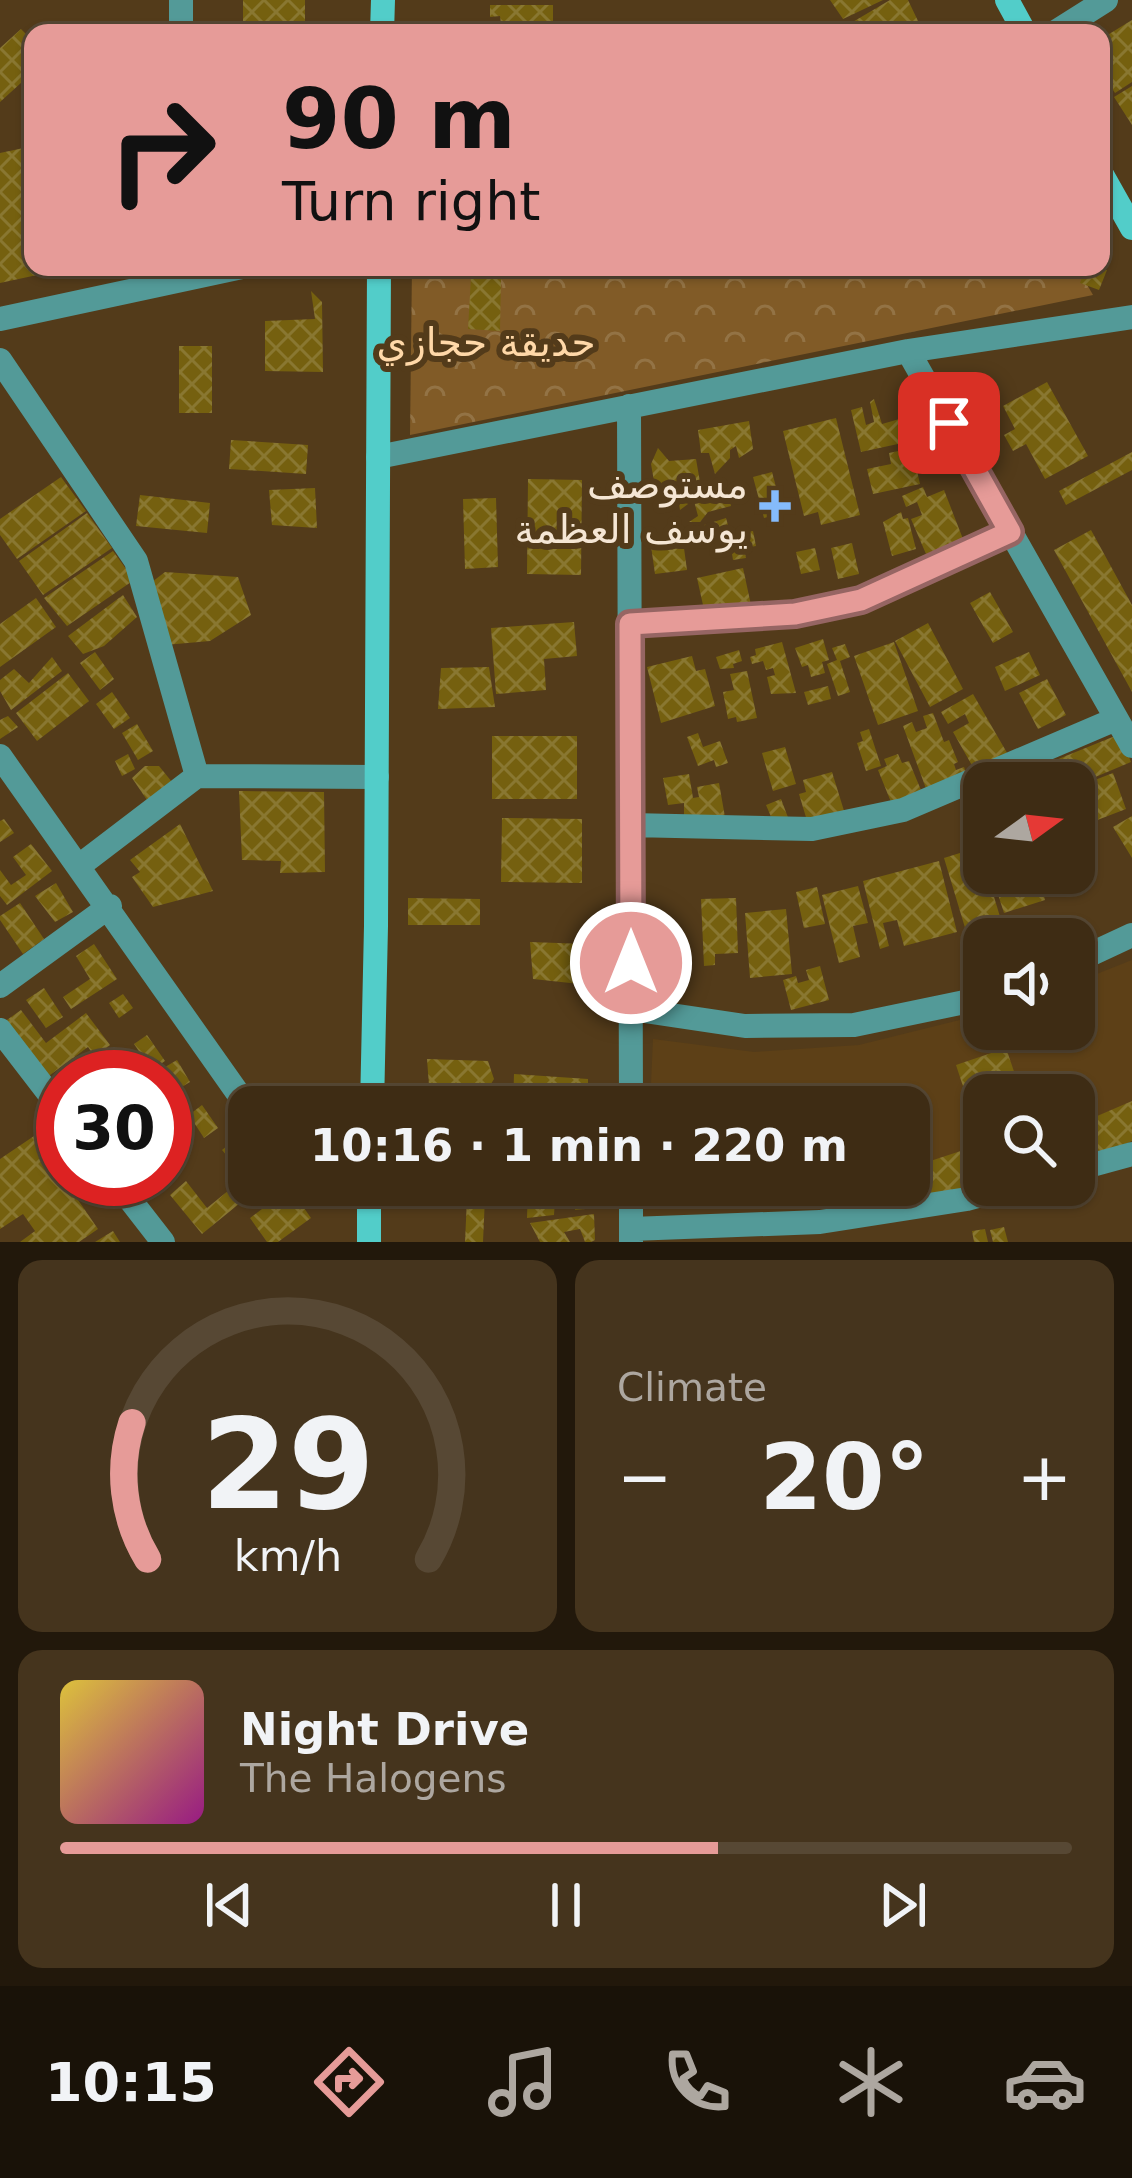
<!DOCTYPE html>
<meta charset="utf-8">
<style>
:root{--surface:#3e2c14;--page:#45341d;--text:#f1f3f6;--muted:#ada7a0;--line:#574834;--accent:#e69b98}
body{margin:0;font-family:"DejaVu Sans",Cairo,sans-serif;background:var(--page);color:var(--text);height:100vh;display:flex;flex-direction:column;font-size:45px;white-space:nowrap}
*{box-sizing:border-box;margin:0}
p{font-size:39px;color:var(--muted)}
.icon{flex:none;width:66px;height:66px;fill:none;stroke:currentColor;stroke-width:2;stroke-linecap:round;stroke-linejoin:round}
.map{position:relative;height:1242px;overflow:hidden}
.panel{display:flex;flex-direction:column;gap:18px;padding:18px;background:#22180b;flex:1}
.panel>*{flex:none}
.hud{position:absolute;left:24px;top:24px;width:1086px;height:252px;border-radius:24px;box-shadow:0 3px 9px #0004,0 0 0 3px var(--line);background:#e69b98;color:#111;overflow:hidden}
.needle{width:78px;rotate:75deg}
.controls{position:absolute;left:963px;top:762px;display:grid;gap:24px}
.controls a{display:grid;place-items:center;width:132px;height:132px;border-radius:24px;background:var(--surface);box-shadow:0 3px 9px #0004,0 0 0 3px var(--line);font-size:60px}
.speed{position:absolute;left:36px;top:1050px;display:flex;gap:24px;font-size:60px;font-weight:700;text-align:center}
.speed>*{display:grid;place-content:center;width:156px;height:156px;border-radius:50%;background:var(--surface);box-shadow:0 3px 9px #0004,0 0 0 3px var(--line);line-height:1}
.speed .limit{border:18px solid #d22;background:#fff;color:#111}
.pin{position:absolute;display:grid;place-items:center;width:102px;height:102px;color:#fff;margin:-51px;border-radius:24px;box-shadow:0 6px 18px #0006}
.me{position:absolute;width:132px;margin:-66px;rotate:0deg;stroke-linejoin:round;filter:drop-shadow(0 0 9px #0008)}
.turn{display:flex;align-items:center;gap:42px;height:252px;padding:0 60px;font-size:54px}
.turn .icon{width:156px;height:156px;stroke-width:2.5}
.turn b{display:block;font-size:84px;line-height:102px}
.big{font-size:90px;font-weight:700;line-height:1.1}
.panel .tile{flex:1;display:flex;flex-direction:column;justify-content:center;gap:18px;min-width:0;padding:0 42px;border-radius:24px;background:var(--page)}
.panel .dial{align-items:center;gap:0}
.dial svg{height:312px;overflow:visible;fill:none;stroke:var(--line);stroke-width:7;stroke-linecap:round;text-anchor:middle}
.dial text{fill:var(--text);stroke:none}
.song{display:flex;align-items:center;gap:36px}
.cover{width:144px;height:144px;border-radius:18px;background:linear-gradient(135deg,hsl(50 70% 55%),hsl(310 70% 35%))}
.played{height:12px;border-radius:6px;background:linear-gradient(90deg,var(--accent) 65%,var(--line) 65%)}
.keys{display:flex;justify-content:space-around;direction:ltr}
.heat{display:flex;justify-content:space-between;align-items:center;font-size:66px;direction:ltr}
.panel .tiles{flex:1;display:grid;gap:18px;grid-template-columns:1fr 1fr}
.tile:last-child{grid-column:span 2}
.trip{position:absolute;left:228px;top:1086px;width:702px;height:120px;border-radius:24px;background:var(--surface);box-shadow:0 3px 9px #0004,0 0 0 3px var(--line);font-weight:700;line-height:120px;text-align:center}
.tab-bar{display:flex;height:192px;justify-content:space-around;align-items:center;background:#191208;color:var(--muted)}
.tab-bar .icon{width:84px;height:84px}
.tab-bar .selected{color:var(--accent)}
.tab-bar b{font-size:54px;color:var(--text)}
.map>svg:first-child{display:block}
.built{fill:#5d4017}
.park{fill:url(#park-crowns)}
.building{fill:url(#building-cross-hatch)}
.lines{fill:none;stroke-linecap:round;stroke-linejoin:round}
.minor{stroke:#539a98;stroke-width:24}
.secondary{stroke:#52cdc9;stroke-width:24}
.route-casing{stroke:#966563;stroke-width:30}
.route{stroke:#e69b98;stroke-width:21}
.poi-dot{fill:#85bbfb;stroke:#533b1a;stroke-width:4.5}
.labels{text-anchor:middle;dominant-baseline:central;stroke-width:12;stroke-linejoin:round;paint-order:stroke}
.park-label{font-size:39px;fill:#ffd8a8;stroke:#533b1a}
.poi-label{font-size:39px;fill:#f5e6d4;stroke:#533b1a;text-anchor:end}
</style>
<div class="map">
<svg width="1132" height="1242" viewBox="0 0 1132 1242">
<defs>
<pattern id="park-crowns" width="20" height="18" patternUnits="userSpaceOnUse" patternTransform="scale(3)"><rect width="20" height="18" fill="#815b27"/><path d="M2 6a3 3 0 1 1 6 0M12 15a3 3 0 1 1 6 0" fill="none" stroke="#937345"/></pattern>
<pattern id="building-cross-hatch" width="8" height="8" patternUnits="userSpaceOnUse" patternTransform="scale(3)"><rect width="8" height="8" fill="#75600f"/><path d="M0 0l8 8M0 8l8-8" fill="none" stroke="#897731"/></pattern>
</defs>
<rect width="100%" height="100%" fill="#533b1a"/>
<path class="built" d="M1132,960V1132L1074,1150V1095H984V1177L849,1197L647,1192V1185H909V1107H650L653,1039L754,1052L859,1045L984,1014V1029H1074V983Z"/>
<path class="park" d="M412,267H1077L1093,295L410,435Z"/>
<path class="building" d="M243,0H305V29H243Z
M830,0H883L843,19Z
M890,0H908L918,21L893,33H856L851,23Z
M490,5H553V33L502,32L500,16L490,17Z
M1132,20V82L1115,93L1101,72V39Z
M21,29L33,41V72L0,102V48Z
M1132,86V125L1114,97Z
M33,146V267L65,269L0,283V153Z
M1086,267L1107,270L1099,290L1080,283Z
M471,277L501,278L500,331L468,329Z
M311,291L322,302L323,372L265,371V321L315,319Z
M179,346H212V413H179Z
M1047,382L1088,456L1045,479L1026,444L1013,451L1004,435L1015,429L1003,406Z
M874,399L882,424L903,418L907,442L861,452L851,410L862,407L866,425L874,422L870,402Z
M836,418L860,515L821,525L818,512L804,516L783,431Z
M749,421L753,449L739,458L736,446L730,450V458L715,474L709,453H701L698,430Z
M231,440L308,445L306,474L229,469Z
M658,448L669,461L696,459L700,482L655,487L651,464Z
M912,448L920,484L873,494L867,469L891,464L889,453Z
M1132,452V470L1066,505L1059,491Z
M772,472L783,513L764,518L753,477Z
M61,477L86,511L17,559L0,535V519Z
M528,479L582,480L581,575L527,574Z
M726,484L731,506L708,512L700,522H689L698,516L694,501L697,492Z
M923,487L927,497L944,490L963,539L926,554L911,519L922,515L917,502L906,507L902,496Z
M315,488L317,528L272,525L269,490Z
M687,489L688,504L680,510L677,491Z
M140,495L210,503L207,533L136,526Z
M496,498L498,567L465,569L463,499Z
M901,512L903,519L908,518L916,549L892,556L883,522Z
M87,513L112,548L43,595L19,561Z
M726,518L730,532L705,539L701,526Z
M1091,530L1132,605V692L1054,550Z
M753,531L756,546L744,548L746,558L733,560L729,535Z
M683,541L687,570L655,574L651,546Z
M852,543L859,574L838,579L831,548Z
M815,548L820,570L801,574L796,552Z
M113,551L134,580L67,626L44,598Z
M743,568L751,605L705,614L697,578Z
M165,572L238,577L251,615L210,641L165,645L148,585Z
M990,592L1013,632L993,643L970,603Z
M123,595L137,617L104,646L83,654L68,636Z
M36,598L56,627L0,667V624Z
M574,622L577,656L544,659L546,690L496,694L491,628Z
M928,623L963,689L930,707L895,641Z
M823,639L829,660L822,662L825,673L811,677L808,665L802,667L795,648Z
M782,642L796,693L771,694L767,677L775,675L773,668L766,670L763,661L752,664L750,657L756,655L755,649Z
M894,642L918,711L878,725L854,656Z
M845,644L850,657L840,661L850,692L838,696L827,664L837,660L832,648Z
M739,650L742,661L733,664L734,668L720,669L716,657Z
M95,652L114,679L100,690L80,663Z
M1029,652L1040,675L1005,691L995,667Z
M692,656L696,671L705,669L715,706L661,723L647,667Z
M52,657L62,671L11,710L0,691V680L14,669L29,683Z
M489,667L495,707L438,709L441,668Z
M747,671L757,718L737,722L736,717L728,719L723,692L734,690L730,674Z
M68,673L89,701L37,741L16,713Z
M1047,679L1066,715L1038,729L1019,693Z
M828,686L831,699L808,705L804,692Z
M112,692L130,718L114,729L96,704Z
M973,694L1010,758L978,776L953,732L969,723L965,714L948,724L941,712Z
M933,713L944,742L949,740L958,762L954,764L956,770L964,767L968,779L928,794L903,726L912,722L916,732L927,728L923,716Z
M8,716L18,727L0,739V720Z
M137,724L153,751L138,760L122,733Z
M869,729L881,766L866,771L857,743L863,741L860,732Z
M698,733L703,747L720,741L728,763L716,767L714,760L698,766L687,737Z
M1120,734L1131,762L1074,786L1048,783L1041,766Z
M492,736H577V799H492Z
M785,747L796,784L773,791L762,753Z
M128,754L135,769L122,776L115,761Z
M898,754L902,763L909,761L923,795L893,807L878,770L887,766L884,759Z
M145,766H159L172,782L147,800L132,778Z
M832,772L845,814L808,824L799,794L806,792L803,780Z
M1113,773L1126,809L1074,829V788Z
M689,774L693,798L699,797L697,787L719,783L725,817L684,823V803L668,805L663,778Z
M239,791L324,792L325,872L280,873L281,861L242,860Z
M781,799L789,820L775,826L766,805Z
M1132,816V858L1113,827Z
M502,818L582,819V883L501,882Z
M4,819L14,833L0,842V821Z
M180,824L213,891L153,907L132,877L140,872L130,860Z
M31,844L52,871L7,905L0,896V870L11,885L26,875L13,857Z
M979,847L1001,920L966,931L944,858Z
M939,861L957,932L904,946L897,920L883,923L889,946L880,949L863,881Z
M991,873H1037L1045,900L1004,913Z
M56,883L73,912L55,922L35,896Z
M858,886L868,923L853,926L860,957L839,963L822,895Z
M817,887L825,924L804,928L796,892Z
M408,898L480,899V925H408Z
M736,898L738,953L715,954V965L704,966L701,899Z
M20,903L44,939L23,954L0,920V916Z
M786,909L792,974L750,978L745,913Z
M530,942L586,944L589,985L533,979Z
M94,944L117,979L71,1009L63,997L90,979L76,956Z
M820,966L829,1000L791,1010L783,980L796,976L798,983L809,980L806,970Z
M44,988L63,1017L46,1028L26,1000Z
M123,994L133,1008L119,1018L109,1003Z
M21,1010L46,1043L86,1013L110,1045L95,1057L88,1047L46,1078L4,1022Z
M147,1035L165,1061L142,1077H117L106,1059L114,1053L127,1072L145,1060L134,1044Z
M1006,1048L1022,1095H984V1181L899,1209L891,1185H909V1168L982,1144L956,1065Z
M427,1059L488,1061L494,1079L486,1092L430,1099Z
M177,1060L190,1082L165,1097V1077H148Z
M514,1074L588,1079V1107H545V1099H527V1107H513Z
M717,1100V1107H664L663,1101Z
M1132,1101V1141L1089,1160L1074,1126Z
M202,1105L218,1128L204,1138L189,1115Z
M182,1110L188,1119L169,1133L184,1155L165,1168V1123Z
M34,1136L98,1229L79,1242H20L35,1231L23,1214L0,1229V1159Z
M232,1142L249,1163V1185H262L202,1234L170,1195L186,1181L207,1208L245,1177L222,1150Z
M433,1185H509V1193L433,1195Z
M528,1185H594L595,1208L575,1210L576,1199H555L554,1215L527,1218Z
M666,1185H840L841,1198L666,1203Z
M290,1188L311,1218L278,1242H267L250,1218Z
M485,1197L483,1242H465L467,1198Z
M594,1214L595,1240L591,1242H585L580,1229L564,1232L570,1242H540L530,1223Z
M1004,1227L1008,1242H993L990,1230Z
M985,1229L988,1242H974L972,1231Z
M113,1231L120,1242H95Z"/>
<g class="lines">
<path class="minor" d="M181,0V33
M1054,33L1106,0
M0,319L242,267
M908,351L1132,746
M0,360L136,561L197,776
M629,406L631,1107
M378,457L908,351L1132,317
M630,624L795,614L861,600L1010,532
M0,756L249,1109
M631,825L812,829L903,810L1116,719
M79,866L197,776L377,777
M1074,962L1132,935
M0,986L110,906
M631,1009L745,1026L854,1025L984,998
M0,1030L63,1112
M1074,1170L1132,1154
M114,1179L163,1242
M631,1185V1242
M631,1229L820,1222L967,1199L1018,1185"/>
<path class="secondary" d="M1007,0L1025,33
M382,33L383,0
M1101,173L1132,228
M372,1107L376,926L379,267
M369,1242V1185"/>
</g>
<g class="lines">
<defs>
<path id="route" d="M631,963L630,624L795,614L861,600L1010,532L949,423"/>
</defs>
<use href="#route" class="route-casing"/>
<use href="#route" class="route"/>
</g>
<path class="poi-dot" d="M769 488h12v12h12v12h-12v12h-12v-12h-12v-12h12z"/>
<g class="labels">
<g class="park-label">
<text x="486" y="342">حديقة حجازي</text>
</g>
<g class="poi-label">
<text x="748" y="484">مستوصف<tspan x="748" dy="45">يوسف العظمة</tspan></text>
</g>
</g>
</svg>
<div class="controls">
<a><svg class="needle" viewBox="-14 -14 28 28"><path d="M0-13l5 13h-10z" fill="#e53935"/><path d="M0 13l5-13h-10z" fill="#ada7a0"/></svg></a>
<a><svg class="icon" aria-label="sound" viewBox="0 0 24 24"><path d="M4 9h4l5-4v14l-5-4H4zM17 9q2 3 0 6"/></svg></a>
<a><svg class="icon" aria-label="search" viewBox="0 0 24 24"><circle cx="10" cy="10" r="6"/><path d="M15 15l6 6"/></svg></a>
</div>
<div class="speed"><div class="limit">30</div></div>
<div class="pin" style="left:949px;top:423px;background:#d93025"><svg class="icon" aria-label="arrive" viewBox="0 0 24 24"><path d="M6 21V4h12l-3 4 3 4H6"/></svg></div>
<svg class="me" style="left:631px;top:963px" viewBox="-20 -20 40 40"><circle r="17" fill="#e69b98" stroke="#fff" stroke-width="3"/><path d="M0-11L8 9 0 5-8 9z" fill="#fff"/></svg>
<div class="trip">10:16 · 1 min · 220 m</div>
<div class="hud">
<div class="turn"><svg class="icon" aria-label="right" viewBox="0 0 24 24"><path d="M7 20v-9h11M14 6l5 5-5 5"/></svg><div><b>90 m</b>Turn right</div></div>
</div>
</div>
<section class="panel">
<div class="tiles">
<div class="tile dial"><svg viewBox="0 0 100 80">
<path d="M14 69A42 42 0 1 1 86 69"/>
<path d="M14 69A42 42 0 0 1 10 34" stroke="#e69b98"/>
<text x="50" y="56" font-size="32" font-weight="700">29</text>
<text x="50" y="72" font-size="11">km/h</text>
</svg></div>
<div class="tile"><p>Climate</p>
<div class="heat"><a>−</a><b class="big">20°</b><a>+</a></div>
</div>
<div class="tile">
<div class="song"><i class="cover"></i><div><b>Night Drive</b><p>The Halogens</p></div></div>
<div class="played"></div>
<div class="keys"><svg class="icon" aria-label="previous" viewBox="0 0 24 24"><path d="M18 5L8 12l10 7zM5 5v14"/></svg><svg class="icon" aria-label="pause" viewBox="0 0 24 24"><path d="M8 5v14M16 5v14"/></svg><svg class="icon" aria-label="next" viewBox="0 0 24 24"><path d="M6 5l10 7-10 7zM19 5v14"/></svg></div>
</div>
</div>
</section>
<nav class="tab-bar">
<b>10:15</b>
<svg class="icon selected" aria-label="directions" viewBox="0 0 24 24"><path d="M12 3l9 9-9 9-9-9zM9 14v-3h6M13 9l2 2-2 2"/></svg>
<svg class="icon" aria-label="music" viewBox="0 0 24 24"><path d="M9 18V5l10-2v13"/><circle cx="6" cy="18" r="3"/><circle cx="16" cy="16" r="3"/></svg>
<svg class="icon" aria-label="phone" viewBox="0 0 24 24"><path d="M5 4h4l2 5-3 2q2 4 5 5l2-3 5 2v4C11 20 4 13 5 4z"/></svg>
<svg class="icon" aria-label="climate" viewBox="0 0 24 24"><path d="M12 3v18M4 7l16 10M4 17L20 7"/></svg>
<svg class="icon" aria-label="car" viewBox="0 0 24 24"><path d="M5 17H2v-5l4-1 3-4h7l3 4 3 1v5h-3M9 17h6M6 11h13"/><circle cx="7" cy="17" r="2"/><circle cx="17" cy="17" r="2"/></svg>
</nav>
